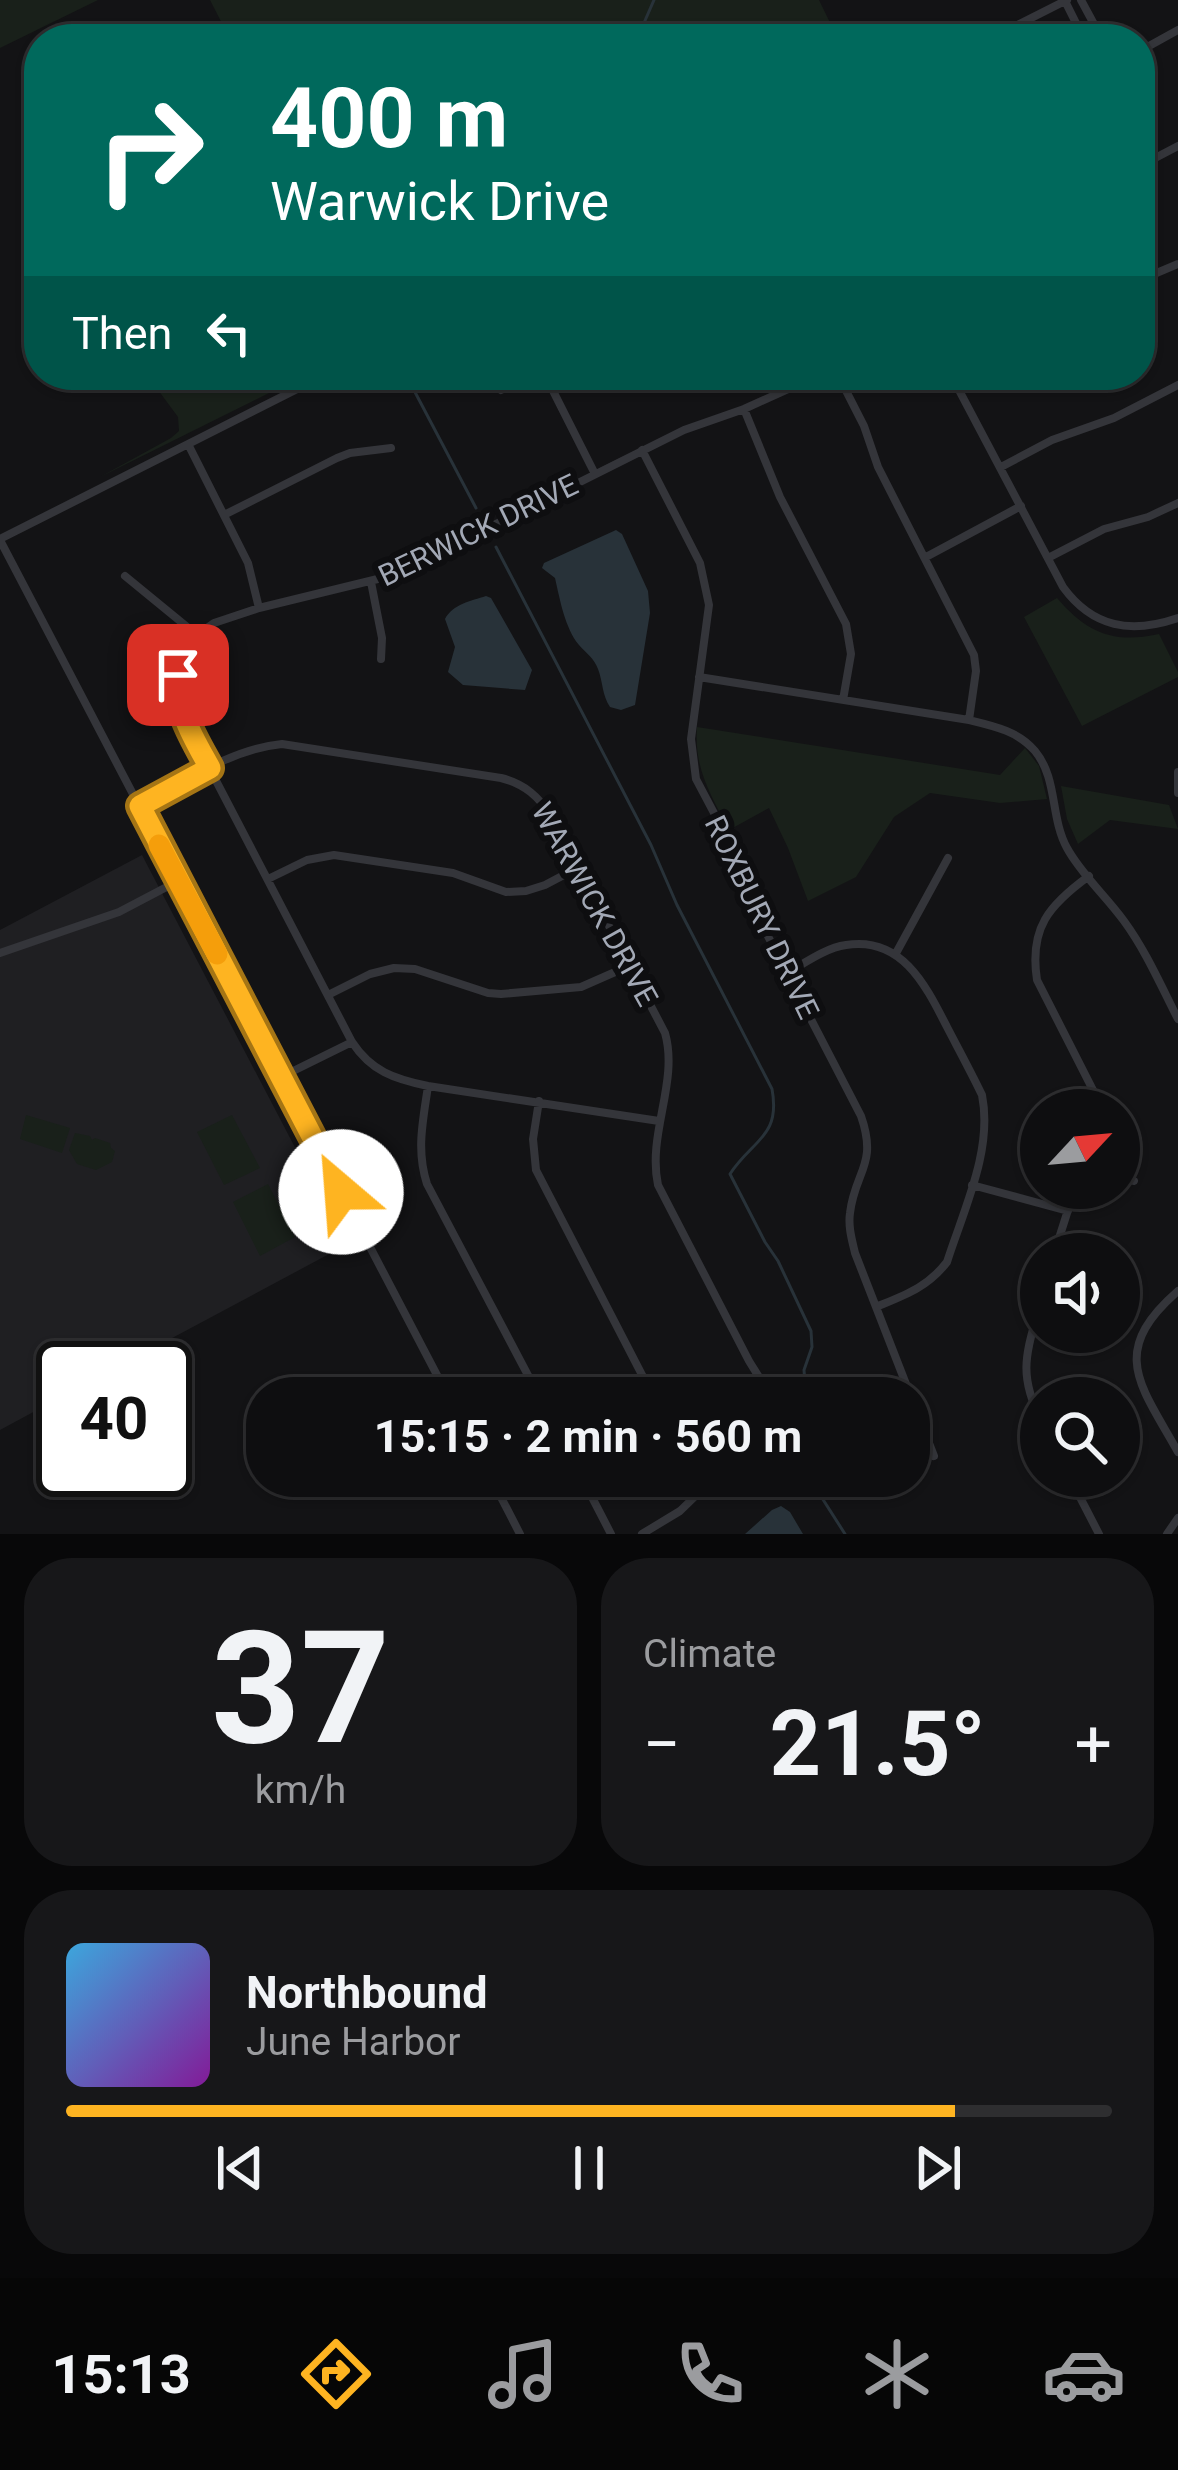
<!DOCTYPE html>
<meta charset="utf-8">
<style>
:root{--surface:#0e0e10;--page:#171719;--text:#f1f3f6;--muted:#9b9c9f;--line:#2e2e30;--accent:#feb421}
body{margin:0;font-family:Roboto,sans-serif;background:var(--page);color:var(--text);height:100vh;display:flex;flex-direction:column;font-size:45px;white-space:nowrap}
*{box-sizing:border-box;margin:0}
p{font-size:39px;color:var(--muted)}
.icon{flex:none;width:66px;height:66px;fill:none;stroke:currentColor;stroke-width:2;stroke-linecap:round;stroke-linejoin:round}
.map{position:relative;height:1534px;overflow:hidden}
.drawer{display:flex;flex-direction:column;gap:24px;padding:24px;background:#080809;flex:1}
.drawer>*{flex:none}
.banner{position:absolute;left:24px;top:24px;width:1131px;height:366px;border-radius:48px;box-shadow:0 3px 9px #0004,0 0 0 3px var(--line);background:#00695c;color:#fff;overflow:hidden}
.needle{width:78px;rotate:64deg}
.buttons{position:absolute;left:1020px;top:1089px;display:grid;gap:24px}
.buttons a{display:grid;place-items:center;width:120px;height:120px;border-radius:50%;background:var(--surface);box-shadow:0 3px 9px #0004,0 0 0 3px var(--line);font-size:60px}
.speed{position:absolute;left:36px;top:1341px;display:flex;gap:24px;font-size:60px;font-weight:700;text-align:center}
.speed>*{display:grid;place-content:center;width:156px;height:156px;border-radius:50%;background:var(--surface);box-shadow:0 3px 9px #0004,0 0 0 3px var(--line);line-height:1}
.speed .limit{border:6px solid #111;border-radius:18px;background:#fff;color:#111}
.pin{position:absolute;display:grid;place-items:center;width:102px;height:102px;color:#fff;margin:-51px;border-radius:24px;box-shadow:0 6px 18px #0006}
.me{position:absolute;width:132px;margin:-66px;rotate:333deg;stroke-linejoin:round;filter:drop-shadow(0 0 9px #0008)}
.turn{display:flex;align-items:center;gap:42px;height:252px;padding:0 48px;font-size:54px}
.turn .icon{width:156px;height:156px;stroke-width:2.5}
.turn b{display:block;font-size:84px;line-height:102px}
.then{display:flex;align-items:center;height:114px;padding:0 48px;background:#0003;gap:24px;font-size:45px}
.big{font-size:90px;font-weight:700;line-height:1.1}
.drawer .widget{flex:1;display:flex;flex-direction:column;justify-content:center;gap:18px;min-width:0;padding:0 42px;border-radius:48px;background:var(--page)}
.drawer .dial{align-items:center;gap:0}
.dial b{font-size:156px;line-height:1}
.song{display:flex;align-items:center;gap:36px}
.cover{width:144px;height:144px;border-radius:18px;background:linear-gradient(135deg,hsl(200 70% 55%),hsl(290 70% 35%))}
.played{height:12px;border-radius:6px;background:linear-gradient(90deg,var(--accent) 85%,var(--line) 85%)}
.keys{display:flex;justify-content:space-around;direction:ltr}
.heat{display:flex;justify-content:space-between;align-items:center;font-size:66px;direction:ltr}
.drawer .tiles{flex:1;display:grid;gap:24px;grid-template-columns:1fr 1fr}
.widget:last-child{grid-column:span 2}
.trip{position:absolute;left:246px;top:1377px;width:684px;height:120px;border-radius:48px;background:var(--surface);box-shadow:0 3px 9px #0004,0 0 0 3px var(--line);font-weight:700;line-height:120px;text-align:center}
.menu{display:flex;height:192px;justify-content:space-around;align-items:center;background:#060606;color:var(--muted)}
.menu .icon{width:84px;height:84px}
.menu .on{color:var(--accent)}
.menu b{font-size:54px;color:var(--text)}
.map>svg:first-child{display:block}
.built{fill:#1f1f22}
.green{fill:#19201a}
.water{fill:#283239}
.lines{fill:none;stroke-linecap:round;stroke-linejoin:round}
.stream{stroke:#283239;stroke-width:3}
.minor{stroke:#34353a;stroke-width:8}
.route-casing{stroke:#a57515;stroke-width:30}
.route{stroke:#feb421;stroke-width:21}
.slow{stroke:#f59e0b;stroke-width:21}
.labels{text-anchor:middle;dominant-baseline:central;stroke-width:12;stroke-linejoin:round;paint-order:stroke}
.street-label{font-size:30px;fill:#a3a9b6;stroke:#0e0e10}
</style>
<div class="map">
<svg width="1178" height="1534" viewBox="0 0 1178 1534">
<rect width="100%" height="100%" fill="#131315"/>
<path class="built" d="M142,855L346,1245L116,1368H63V1396L0,1430V930Z"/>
<path class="green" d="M0,0H98L0,48Z
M210,0H819L838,39H230Z
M147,375H287L291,382L100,477L171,438L179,431L178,417Z
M1057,598C1087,633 1113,644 1159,634L1178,672V677L1082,726L1024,617Z
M697,727L1000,775L1025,748L1039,766L1047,799L1000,803L930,793L894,817L856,877L808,901L788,848L769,808L729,830C710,793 694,769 697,727Z
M1061,786L1169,805L1178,829L1110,820L1078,844L1067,819Z
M26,1115L70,1128L62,1153L20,1139Z
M232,1115L260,1168L224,1185L197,1132Z
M75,1133L90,1136L92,1140L95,1138L110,1143L111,1148L115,1151L112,1162L96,1170L77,1164L69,1150Z
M268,1184L295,1237L260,1256L233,1202Z"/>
<path class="water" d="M616,530L622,534L648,591L650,613L635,705L621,710L610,707C602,695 603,682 598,669C594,658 587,654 579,645C565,628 560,600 555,578L542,568L544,563Z
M486,596L491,598L532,670L525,690L463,685L448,672L455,647L445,619C453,604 471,601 486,596Z
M781,1506L790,1512L803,1534H745L772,1510Z"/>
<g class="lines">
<path class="stream" d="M637,39L654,0
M406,375L476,508
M496,547L651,845L677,905L772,1089C781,1137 752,1140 730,1174L765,1242L778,1261L811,1331L812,1347L804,1370L806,1396
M808,1476L845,1534"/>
<path class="minor" d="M1081,0L1102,39
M1065,1L1084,39
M990,39L1067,0
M1140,51L1178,30
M1140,166L1178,146
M1140,280L1178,264
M545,375L595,474
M838,375L864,426L878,467L974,655L976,671L969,720
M951,375L1063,587C1093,628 1131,634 1178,618
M501,390L531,375
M744,409L780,497L846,624L851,654L843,700
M188,444L248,563L259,608
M642,450L700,563L709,605L691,739L696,779L732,847L757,915L861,1116C878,1165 855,1171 850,1213C848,1227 852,1240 855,1253L934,1456
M1001,467L1052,440L1114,418L1178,385
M224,515L337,458L350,453L391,448
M0,539L325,375
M0,540L449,1398
M926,557L1021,506
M1048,558L1104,529L1148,517L1178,503
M125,576L197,635
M371,582L382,638L381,659
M699,677L969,720C994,726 1018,731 1035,751C1058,779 1050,817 1067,848C1081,874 1106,896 1124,921C1146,951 1161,986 1178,1019
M1178,772V793
M140,806C185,782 230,749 282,744L501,778C525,784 539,797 552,817L665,1033C679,1082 647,1134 658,1185L749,1361L772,1398
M1089,876C1049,905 1029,928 1037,980L1095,1094L1094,1110
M268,879L307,860L334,855L453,873L506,892L526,891L545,885L579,867
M0,953L119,912L178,881
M895,955L948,858
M787,973C805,963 825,948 846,945C902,936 926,986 947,1027C959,1050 971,1072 982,1095C993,1150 964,1209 947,1262C928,1287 905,1295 876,1307
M328,995L370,974L394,968L415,969L488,993L501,994L581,987L631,965
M283,1076L352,1042
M428,1086C423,1121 416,1150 427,1184L540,1398
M539,1101L533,1139L536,1170L654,1398
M659,1121L428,1086C394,1079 371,1071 352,1042L186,723L178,696L181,665L187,648L197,635L214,623L259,608L394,575L684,430L744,409L819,375
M1119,1176L1134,1181
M972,1185L1068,1211
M1054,1254L1075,1188
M1178,1291C1108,1352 1140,1384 1178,1452
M1041,1300C1028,1350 1016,1371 1041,1420
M856,1398L904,1379
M490,1476L520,1534
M581,1476L611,1534
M1069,1476L1099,1534
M642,1534L680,1511L716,1476
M1167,1534L1178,1518"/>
</g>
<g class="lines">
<defs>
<path id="route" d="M178,675C176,711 193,737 210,768L140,806L341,1192"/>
</defs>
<use href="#route" class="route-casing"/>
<use href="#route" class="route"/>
<path class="slow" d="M159,845L217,954"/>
</g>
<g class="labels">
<g class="street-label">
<text transform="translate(478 530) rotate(-26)">BERWICK DRIVE</text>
<text transform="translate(595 904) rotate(61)">WARWICK DRIVE</text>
<text transform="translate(762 917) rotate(64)">ROXBURY DRIVE</text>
</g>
</g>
</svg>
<div class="buttons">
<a><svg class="needle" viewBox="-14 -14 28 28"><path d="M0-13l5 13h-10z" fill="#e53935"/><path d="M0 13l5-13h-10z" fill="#9b9c9f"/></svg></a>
<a><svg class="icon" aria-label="sound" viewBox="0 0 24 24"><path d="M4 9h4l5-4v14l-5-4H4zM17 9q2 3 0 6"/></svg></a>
<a><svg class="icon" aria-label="search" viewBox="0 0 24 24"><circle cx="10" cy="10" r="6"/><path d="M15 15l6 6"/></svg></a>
</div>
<div class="speed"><div class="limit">40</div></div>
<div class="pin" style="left:178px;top:675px;background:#d93025"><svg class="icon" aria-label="arrive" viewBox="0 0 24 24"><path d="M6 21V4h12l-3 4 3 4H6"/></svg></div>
<svg class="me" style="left:341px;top:1192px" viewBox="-20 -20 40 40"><circle r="19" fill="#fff"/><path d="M0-13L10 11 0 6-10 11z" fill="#feb421"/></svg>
<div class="trip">15:15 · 2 min · 560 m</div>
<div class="banner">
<div class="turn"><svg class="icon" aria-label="right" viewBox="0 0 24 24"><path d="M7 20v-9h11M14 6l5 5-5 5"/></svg><div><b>400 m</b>Warwick Drive</div></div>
<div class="then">Then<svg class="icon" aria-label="left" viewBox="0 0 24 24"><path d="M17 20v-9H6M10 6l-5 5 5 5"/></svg></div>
</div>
</div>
<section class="drawer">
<div class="tiles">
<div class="widget dial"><b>37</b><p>km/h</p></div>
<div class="widget"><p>Climate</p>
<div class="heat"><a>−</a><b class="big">21.5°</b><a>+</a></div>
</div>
<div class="widget">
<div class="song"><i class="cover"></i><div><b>Northbound</b><p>June Harbor</p></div></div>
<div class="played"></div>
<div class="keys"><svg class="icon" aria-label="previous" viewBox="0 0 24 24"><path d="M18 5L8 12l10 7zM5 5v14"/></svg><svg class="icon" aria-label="pause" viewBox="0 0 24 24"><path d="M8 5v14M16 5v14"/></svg><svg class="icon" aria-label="next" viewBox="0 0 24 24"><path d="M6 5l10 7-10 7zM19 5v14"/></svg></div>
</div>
</div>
</section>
<nav class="menu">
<b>15:13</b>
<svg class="icon on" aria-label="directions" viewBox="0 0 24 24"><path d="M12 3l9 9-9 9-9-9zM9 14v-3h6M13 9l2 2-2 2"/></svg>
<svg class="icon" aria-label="music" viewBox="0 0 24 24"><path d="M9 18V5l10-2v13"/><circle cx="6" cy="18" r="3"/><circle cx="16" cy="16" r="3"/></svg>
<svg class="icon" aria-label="phone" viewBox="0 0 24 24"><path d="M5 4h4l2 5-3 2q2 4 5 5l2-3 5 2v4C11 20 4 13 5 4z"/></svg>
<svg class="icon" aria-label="climate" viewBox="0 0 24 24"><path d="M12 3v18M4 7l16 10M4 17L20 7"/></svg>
<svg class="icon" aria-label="car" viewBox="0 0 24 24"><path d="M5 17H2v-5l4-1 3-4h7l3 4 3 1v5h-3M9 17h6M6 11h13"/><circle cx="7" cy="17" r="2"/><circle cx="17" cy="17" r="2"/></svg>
</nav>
